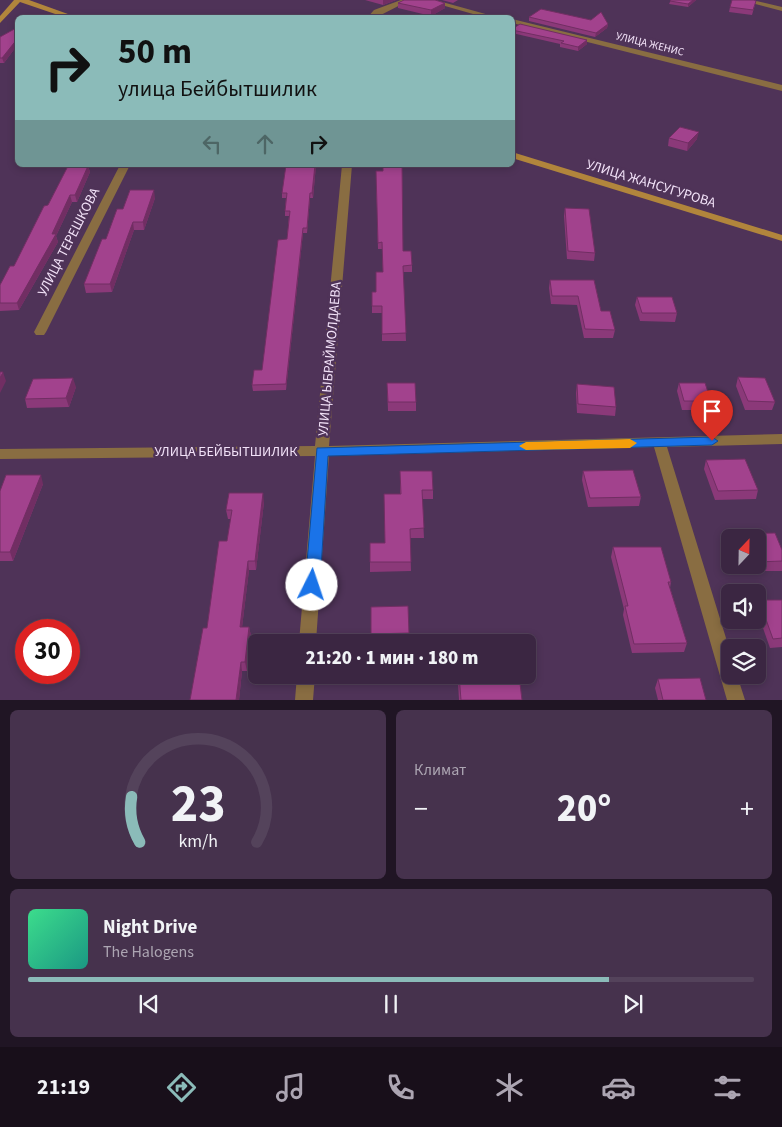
<!DOCTYPE html>
<html lang="ru">
<meta charset="utf-8">
<style>
:root{--surface:#3b2642;--page:#46324d;--text:#f1f3f6;--muted:#aca5b2;--line:#54435b;--accent:#8bbbb9}
body{margin:0;font-family:"Source Sans 3",sans-serif;background:var(--page);color:var(--text);height:100vh;display:flex;flex-direction:column;font-size:19px;white-space:nowrap}
*{box-sizing:border-box;margin:0}
p{font-size:16px;color:var(--muted)}
.icon{flex:none;width:28px;height:28px;fill:none;stroke:currentColor;stroke-width:2;stroke-linecap:round;stroke-linejoin:round}
.map{position:relative;height:700px;overflow:hidden}
.side{display:flex;flex-direction:column;gap:10px;padding:10px;background:#201524;flex:1}
.side>*{flex:none}
.top-card{position:absolute;left:15px;top:15px;width:500px;height:152px;border-radius:8px;box-shadow:0 2px 8px #0003,0 0 0 1px var(--line);background:#8bbbb9;color:#111;overflow:hidden}
.needle{width:32px;rotate:22deg}
.controls{position:absolute;left:721px;top:529px;display:grid;gap:10px}
.controls a{display:grid;place-items:center;width:45px;height:45px;border-radius:8px;background:var(--surface);box-shadow:0 2px 8px #0003,0 0 0 1px var(--line);font-size:25px}
.speed{position:absolute;left:15px;top:619px;display:flex;gap:10px;font-size:25px;font-weight:700;text-align:center}
.speed>*{display:grid;place-content:center;width:65px;height:65px;border-radius:50%;background:var(--surface);box-shadow:0 2px 8px #0003,0 0 0 1px var(--line);line-height:1}
.speed .limit{border:8px solid #d22;background:#fff;color:#111}
.pin{position:absolute;display:grid;place-items:center;width:42px;height:42px;color:#fff;margin:-51px -21px;border-radius:50% 50% 50% 0;rotate:-45deg;box-shadow:0 0 5px #0007}
.pin .icon{rotate:45deg}
.me{position:absolute;width:55px;margin:-28px;rotate:4deg;stroke-linejoin:round;filter:drop-shadow(0 0 4px #0008)}
.turn{display:flex;align-items:center;gap:18px;height:105px;padding:0 20px;font-size:22px}
.turn .icon{width:65px;height:65px;stroke-width:2.5}
.turn b{display:block;font-size:35px;line-height:42px}
.lanes{display:flex;align-items:center;height:48px;padding:0 20px;background:#0003;justify-content:center;gap:25px;direction:ltr}
.lanes .off{opacity:.35}
.big{font-size:38px;font-weight:800;line-height:1.1}
.side .card{flex:1;display:flex;flex-direction:column;justify-content:center;gap:8px;min-width:0;padding:0 18px;border-radius:8px;background:var(--page)}
.side .dial{align-items:center;gap:0}
.dial svg{height:130px;overflow:visible;fill:none;stroke:var(--line);stroke-width:7;stroke-linecap:round;text-anchor:middle}
.dial text{fill:var(--text);stroke:none}
.song{display:flex;align-items:center;gap:15px}
.cover{width:60px;height:60px;border-radius:8px;background:linear-gradient(135deg,hsl(150 70% 55%),hsl(170 70% 35%))}
.played{height:5px;border-radius:2px;background:linear-gradient(90deg,var(--accent) 80%,var(--line) 80%)}
.keys{display:flex;justify-content:space-around;direction:ltr}
.heat{display:flex;justify-content:space-between;align-items:center;font-size:28px;direction:ltr}
.side .tiles{flex:1;display:grid;gap:10px;grid-template-columns:1fr 1fr}
.card:last-child{grid-column:span 2}
.trip{position:absolute;left:248px;top:634px;width:288px;height:50px;border-radius:8px;background:var(--surface);box-shadow:0 2px 8px #0003,0 0 0 1px var(--line);font-weight:800;line-height:50px;text-align:center}
.menu{display:flex;height:80px;justify-content:space-around;align-items:center;background:#180f1a;color:var(--muted)}
.menu .icon{width:35px;height:35px}
.menu .selected{color:var(--accent)}
.menu b{font-size:22px;color:var(--text)}
.map>svg:first-child{display:block}
.lines{fill:none;stroke-linecap:round;stroke-linejoin:round}
.street{fill:#896d42;fill-rule:evenodd}
.secondary{fill:#b1853c;fill-rule:evenodd}
.wall{fill:#8b3979}
.shaded-wall{fill:#712e63}
.building{fill:#a2428d;stroke:#712e63}
.route{fill:#1a73e8;stroke:#114b97}
.slow{fill:#f59e0b}
.labels{text-anchor:middle;dominant-baseline:central;stroke-width:5;stroke-linejoin:round;paint-order:stroke}
.far-street-label{font-size:11px;fill:#f2e2f8;stroke:#4f3358}
.street-label{font-size:14px;fill:#f2e2f8;stroke:#4f3358}
</style>
<div class="map">
<svg width="782" height="700" viewBox="0 0 782 700">
<rect width="100%" height="100%" fill="#4f3358"/>
<g class="lines">
<path class="street" d="M401,0H410L375,18H367L374,10Z
M424,0H435L500,18H487Z
M740,0H752L782,7V11Z
M512,19L782,85V91L512,23Z
M120,165H130L46,332L44,335H36L34,332Z
M342,165H352L329,446L782,434V444L667,447L730,651V675H737L745,700H727L654,447L329,456L316,642H299L315,456L0,459V449L315,446Z
M297,675H315L313,700H295Z"/>
<path class="secondary" d="M14,0H29L79,18H67L20,2L0,23V16Z
M512,152L782,235V241L512,158Z"/>
</g>
<path class="wall" d="M365,0H396L383,5Z
M442,0H458L453,3Z
M671,0H696L688,7L669,4Z
M756,1L752,15L729,12L730,7Z
M398,3L445,8L431,16L398,8Z
M529,17L591,20L608,24L607,28L595,37L529,21Z
M18,27V44L4,63H0V37Z
M512,29L587,40V44L578,51L560,47V44L512,33Z
M669,138L697,139L687,151L668,146Z
M316,165L313,198H310L307,233H303L286,390L253,391L252,385L262,370L287,239L289,216H285V211L286,198H282V193Z
M88,166L90,172L77,202H72L56,236L58,242L19,310L0,311V285L14,266L48,205Z
M376,171L403,251L412,265V272H403L406,341H382V313H372V292H376L383,272L382,249H378Z
M155,198L144,230H134L112,292L86,293L84,284L106,239L123,209Z
M565,208L595,253L594,261L567,259L564,216Z
M550,280H594L601,311L615,330L613,338H584L577,305L551,304L549,288Z
M637,297L677,313L675,322L640,321L635,305Z
M738,377L775,402L772,410H745L736,386Z
M387,383L416,402V411H388Z
M679,383L711,401L709,410H682L677,391Z
M577,384L616,407L615,416L577,413L576,393Z
M76,387L69,407L27,408L25,399Z
M706,460L758,490L756,499L715,500L704,469Z
M400,471L433,490V499H422L424,538H410L411,571L370,572V543H385L400,494Z
M583,471L641,497L639,506L588,507L582,480Z
M43,484L13,561H0V491Z
M264,502L256,570H249L242,627H249L251,636L247,671H242L239,700H190L227,541L231,519H228L226,510Z
M775,533L782,550V571H741L738,565H758V538H732L733,534Z
M613,547L671,582L670,588L687,643L684,652L632,653L623,615L624,609L611,557Z
M759,600H782V647L770,648L758,614V603Z
M371,607L409,633V642H371Z
M458,675L522,700H459L458,683Z
M658,679L706,700H658L655,688Z"/>
<path class="shaded-wall" d="M383,0H396L383,5Z
M693,0H696L688,7V4Z
M445,3V8L431,16V10Z
M608,24L607,28L595,37L596,33Z
M18,38V44L4,63L2,58Z
M587,40V44L578,51V47Z
M699,132L697,139L687,151L688,143Z
M315,165H316L313,198L312,193Z
M88,166L90,172L77,202L75,195Z
M154,190L155,198L144,230L143,222Z
M310,193V198L307,233V228Z
M70,195L72,202L56,236L58,242L19,310L17,303L52,234Z
M133,222L134,230L112,292L110,284Z
M303,228V233L286,390V384Z
M3,372L6,381L0,393V378Z
M73,378L76,387L69,407L66,398Z
M41,475L43,484L13,561L10,552Z
M263,493L264,502L256,570L255,561Z
M248,561L249,570L241,636L240,627Z
M249,627L251,636L247,671L245,662Z
M241,662L242,671L239,700H236Z"/>
<path class="building" d="M404,0H435L445,3L431,10L398,3Z
M671,0H693L688,4L670,1Z
M732,0H754L756,1L753,10L730,7Z
M541,9L591,20L601,12L608,24L596,33L529,17Z
M520,24L587,40L578,47L561,43L564,41L512,30V29Z
M18,27V38L2,58H0V37Z
M680,127L699,132L688,143L669,138Z
M286,165H315L312,193H310L307,228H303L286,384L252,385L254,370H262L278,240L287,239L290,211H285L287,193H282Z
M383,165H402L403,251H411L412,265L403,266L406,333L382,334V306H372V292H376V272H383L382,242L378,243L376,171H383Z
M68,166H88L75,195H70L52,234H56L17,303H0V285L10,266H14L44,206L48,205Z
M130,190H154L143,222H133L110,284H84L102,239H106L117,209H123Z
M565,208L589,209L595,253L568,251Z
M550,280H594L601,311H610L615,330L585,329L578,296H552Z
M637,297H672L677,313H642Z
M0,372H3L0,378Z
M738,377L765,378L775,402L748,401Z
M73,378L66,398L25,399L33,379Z
M387,383H415L416,402H388Z
M679,383H705L711,401H684Z
M577,384L614,387L616,407L578,404Z
M745,459L758,490L718,491L706,460Z
M633,470L641,497L590,498L583,471Z
M400,471H432L433,490H422L424,528L410,529L411,562H370V543H385L384,494H401Z
M6,475H41L10,552H0V491Z
M229,493H263L255,561H248L240,627H249L245,662H241L236,700H190L203,628H207L219,541H227L232,510H226Z
M775,533L782,550V561L758,562V538H734L733,534Z
M613,547H661L671,582H668L687,643L634,644L625,606H628Z
M759,600H782V638L773,639Z
M408,606L409,633L371,634V607Z
M459,675H519L522,700H461Z
M700,678L706,700H663L658,679Z"/>
<path class="route" d="M712,437L718,441L712,445L328,456L320,585L317,589H307L305,585L317,448Z"/>
<path class="slow" d="M630,439L637,443L630,448L526,450L519,446L526,442Z"/>
<g class="labels">
<g class="far-street-label">
<text transform="translate(650 44) rotate(14)">УЛИЦА ЖЕНИС</text>
</g>
<g class="street-label">
<text transform="translate(651 184) rotate(17)">УЛИЦА ЖАНСУГУРОВА</text>
<text transform="translate(69 242) rotate(-63)">УЛИЦА ТЕРЕШКОВА</text>
<text transform="translate(330 359) rotate(-85)">УЛИЦА ЫБРАЙМОЛДАЕВА</text>
<text x="226" y="452">УЛИЦА БЕЙБЫТШИЛИК</text>
</g>
</g>
</svg>
<div class="controls">
<a><svg class="needle" viewBox="-14 -14 28 28"><path d="M0-13l5 13h-10z" fill="#e53935"/><path d="M0 13l5-13h-10z" fill="#aca5b2"/></svg></a>
<a><svg class="icon" aria-label="sound" viewBox="0 0 24 24"><path d="M4 9h4l5-4v14l-5-4H4zM17 9q2 3 0 6"/></svg></a>
<a><svg class="icon" aria-label="layers" viewBox="0 0 24 24"><path d="M12 4l9 5-9 5-9-5zM3 14l9 5 9-5"/></svg></a>
</div>
<div class="speed"><div class="limit">30</div></div>
<div class="pin" style="left:712px;top:441px;background:#d93025"><svg class="icon" aria-label="arrive" viewBox="0 0 24 24"><path d="M6 21V4h12l-3 4 3 4H6"/></svg></div>
<svg class="me" style="left:312px;top:585px" viewBox="-20 -20 40 40"><circle r="19" fill="#fff"/><path d="M0-13L10 11 0 6-10 11z" fill="#1a73e8"/></svg>
<div class="trip">21:20 · 1 мин · 180 m</div>
<div class="top-card">
<div class="turn"><svg class="icon" aria-label="right" viewBox="0 0 24 24"><path d="M7 20v-9h11M14 6l5 5-5 5"/></svg><div><b>50 m</b>улица Бейбытшилик</div></div>
<div class="lanes"><svg class="icon off" aria-label="left" viewBox="0 0 24 24"><path d="M17 20v-9H6M10 6l-5 5 5 5"/></svg><svg class="icon off" aria-label="ahead" viewBox="0 0 24 24"><path d="M12 20V5M6 11l6-6 6 6"/></svg><svg class="icon" aria-label="right" viewBox="0 0 24 24"><path d="M7 20v-9h11M14 6l5 5-5 5"/></svg></div>
</div>
</div>
<section class="side">
<div class="tiles">
<div class="card dial"><svg viewBox="0 0 100 80">
<path d="M14 69A42 42 0 1 1 86 69"/>
<path d="M14 69A42 42 0 0 1 9 41" stroke="#8bbbb9"/>
<text x="50" y="56" font-size="32" font-weight="700">23</text>
<text x="50" y="72" font-size="11">km/h</text>
</svg></div>
<div class="card"><p>Климат</p>
<div class="heat"><a>−</a><b class="big">20°</b><a>+</a></div>
</div>
<div class="card">
<div class="song"><i class="cover"></i><div><b>Night Drive</b><p>The Halogens</p></div></div>
<div class="played"></div>
<div class="keys"><svg class="icon" aria-label="previous" viewBox="0 0 24 24"><path d="M18 5L8 12l10 7zM5 5v14"/></svg><svg class="icon" aria-label="pause" viewBox="0 0 24 24"><path d="M8 5v14M16 5v14"/></svg><svg class="icon" aria-label="next" viewBox="0 0 24 24"><path d="M6 5l10 7-10 7zM19 5v14"/></svg></div>
</div>
</div>
</section>
<nav class="menu">
<b>21:19</b>
<svg class="icon selected" aria-label="directions" viewBox="0 0 24 24"><path d="M12 3l9 9-9 9-9-9zM9 14v-3h6M13 9l2 2-2 2"/></svg>
<svg class="icon" aria-label="music" viewBox="0 0 24 24"><path d="M9 18V5l10-2v13"/><circle cx="6" cy="18" r="3"/><circle cx="16" cy="16" r="3"/></svg>
<svg class="icon" aria-label="phone" viewBox="0 0 24 24"><path d="M5 4h4l2 5-3 2q2 4 5 5l2-3 5 2v4C11 20 4 13 5 4z"/></svg>
<svg class="icon" aria-label="climate" viewBox="0 0 24 24"><path d="M12 3v18M4 7l16 10M4 17L20 7"/></svg>
<svg class="icon" aria-label="car" viewBox="0 0 24 24"><path d="M5 17H2v-5l4-1 3-4h7l3 4 3 1v5h-3M9 17h6M6 11h13"/><circle cx="7" cy="17" r="2"/><circle cx="17" cy="17" r="2"/></svg>
<svg class="icon" aria-label="filters" viewBox="0 0 24 24"><path d="M4 7h16M4 17h16"/><circle cx="9" cy="7" r="2"/><circle cx="15" cy="17" r="2"/></svg>
</nav>
